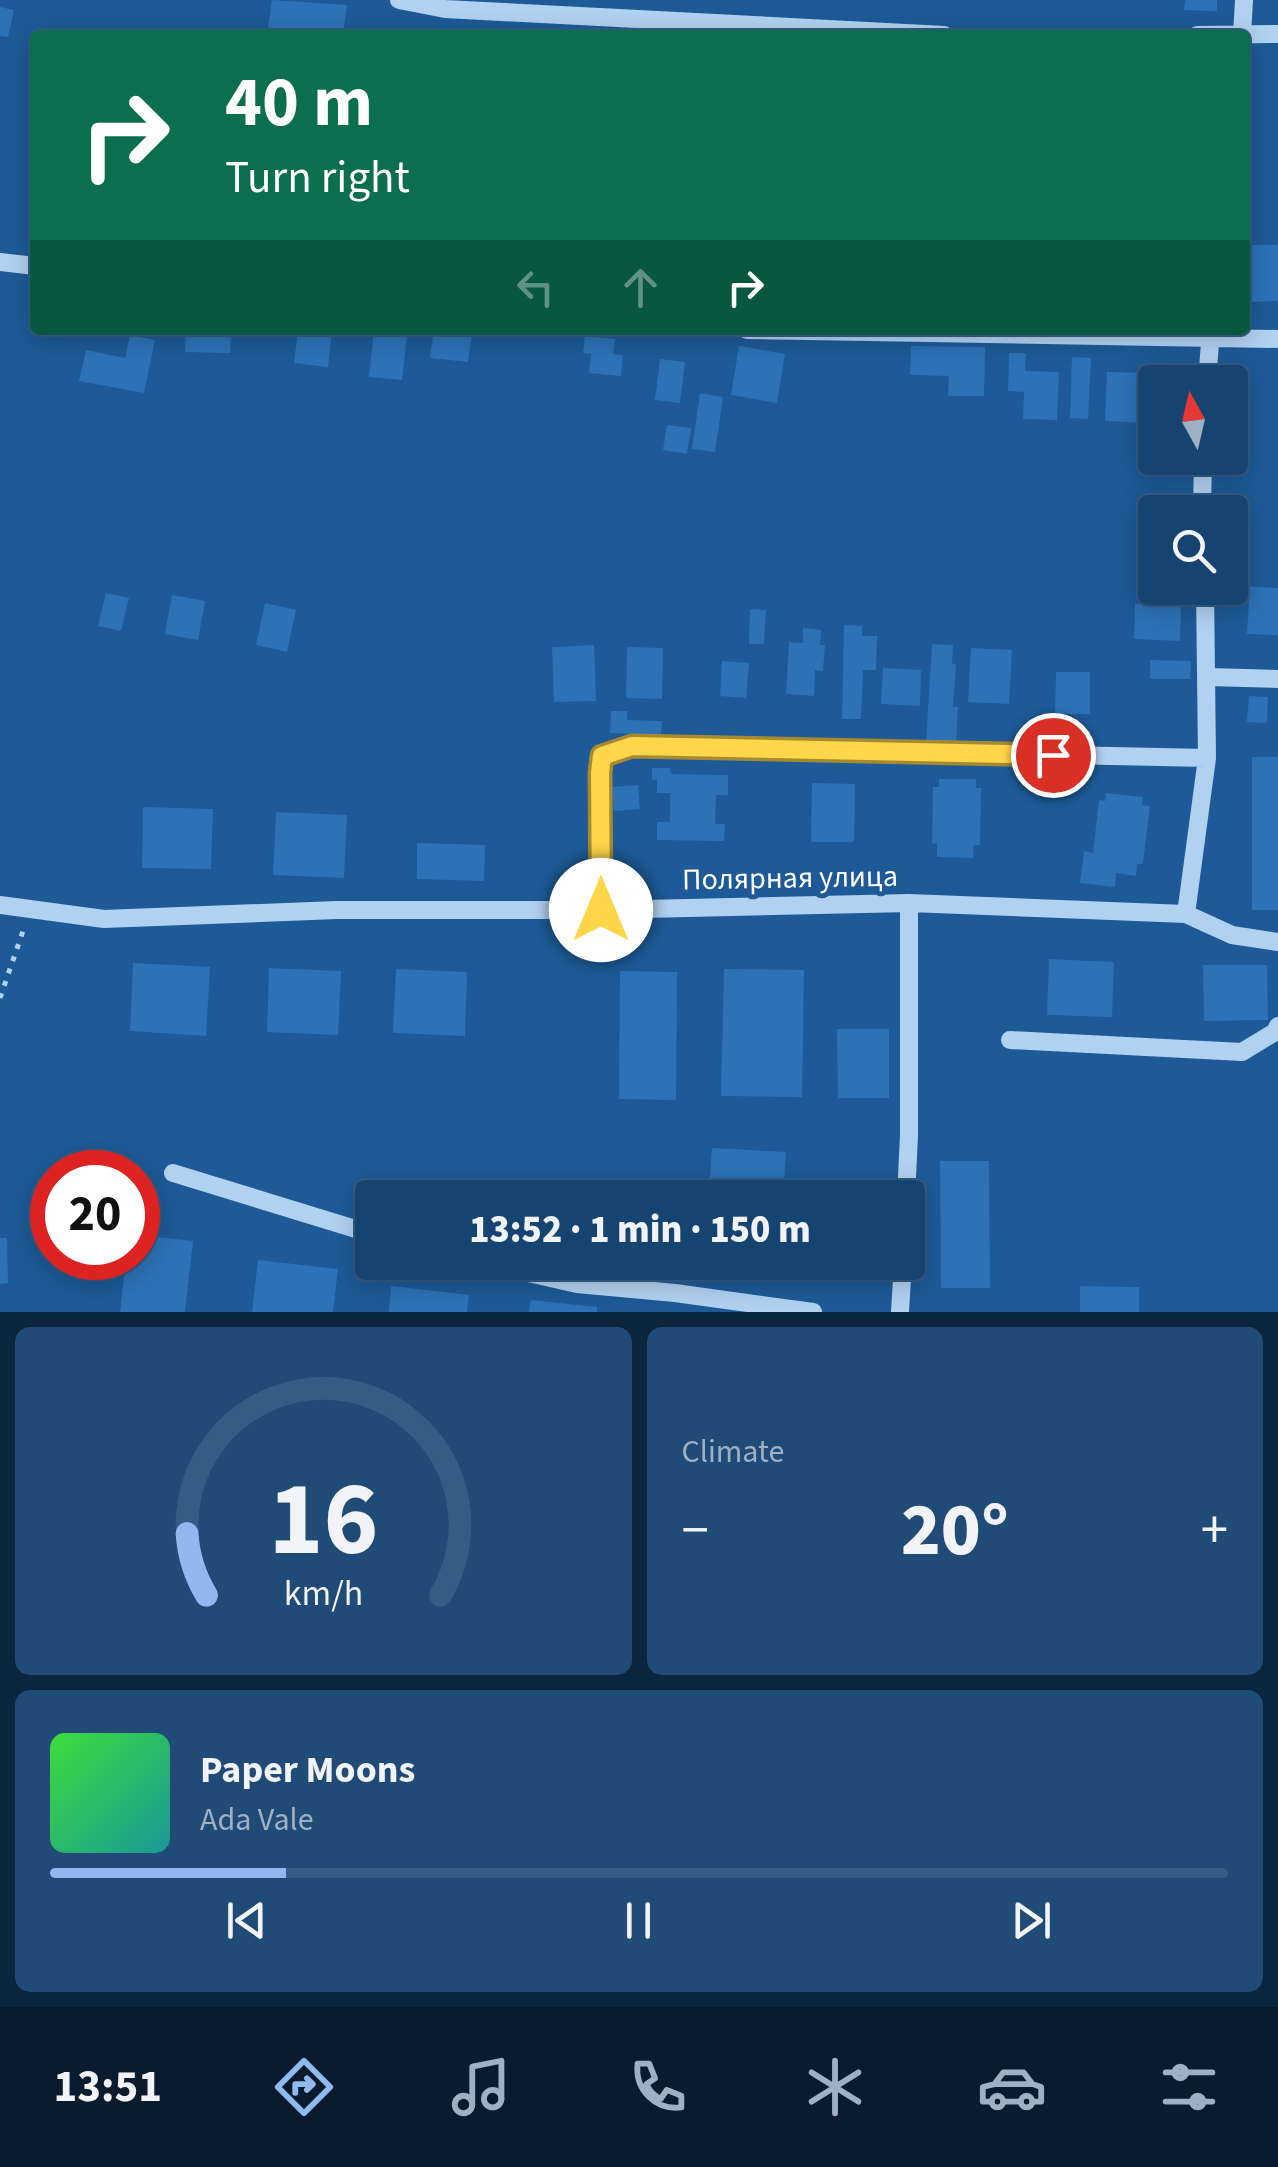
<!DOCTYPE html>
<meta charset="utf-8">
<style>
:root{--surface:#164471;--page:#1f4b76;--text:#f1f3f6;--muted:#9eb0c3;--line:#355c84;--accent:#90b9f0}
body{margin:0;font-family:"Source Sans 3",sans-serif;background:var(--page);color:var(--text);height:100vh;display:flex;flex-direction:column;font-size:38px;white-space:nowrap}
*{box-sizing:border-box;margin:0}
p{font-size:32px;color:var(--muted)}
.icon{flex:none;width:55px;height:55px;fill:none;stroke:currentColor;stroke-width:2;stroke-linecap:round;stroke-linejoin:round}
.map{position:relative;height:1312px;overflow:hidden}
.drawer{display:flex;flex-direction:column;gap:15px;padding:15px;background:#0c253e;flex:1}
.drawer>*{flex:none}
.hud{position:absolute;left:30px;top:30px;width:1220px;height:305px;border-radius:10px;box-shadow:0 5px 25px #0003,0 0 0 2px var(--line);background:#0b6e4f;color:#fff;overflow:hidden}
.needle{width:65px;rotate:352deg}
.fabs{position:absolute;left:1138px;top:365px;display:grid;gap:20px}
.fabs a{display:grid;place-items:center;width:110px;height:110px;border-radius:10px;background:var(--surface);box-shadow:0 5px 25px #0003,0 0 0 2px var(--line);font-size:50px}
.speed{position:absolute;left:30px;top:1150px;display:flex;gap:20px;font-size:50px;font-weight:700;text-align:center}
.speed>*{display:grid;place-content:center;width:130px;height:130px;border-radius:50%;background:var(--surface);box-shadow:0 5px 25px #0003,0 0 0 2px var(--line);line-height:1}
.speed .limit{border:15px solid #d22;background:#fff;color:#111}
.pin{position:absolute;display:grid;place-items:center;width:85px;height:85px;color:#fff;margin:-42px;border:5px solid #fff;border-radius:50%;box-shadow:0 2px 10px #0007}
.me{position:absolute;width:110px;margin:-55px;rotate:0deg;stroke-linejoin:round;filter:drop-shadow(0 0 8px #0008)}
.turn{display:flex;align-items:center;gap:35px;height:210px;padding:0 30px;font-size:45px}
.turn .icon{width:130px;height:130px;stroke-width:2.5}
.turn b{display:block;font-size:70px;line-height:85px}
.lanes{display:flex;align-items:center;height:95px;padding:0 30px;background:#0003;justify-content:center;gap:50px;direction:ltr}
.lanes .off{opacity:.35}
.big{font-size:75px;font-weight:800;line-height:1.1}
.drawer .card{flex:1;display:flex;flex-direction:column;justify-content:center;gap:15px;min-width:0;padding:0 35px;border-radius:15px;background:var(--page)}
.drawer .dial{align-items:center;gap:0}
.dial svg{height:260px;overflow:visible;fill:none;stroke:var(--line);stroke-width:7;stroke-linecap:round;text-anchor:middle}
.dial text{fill:var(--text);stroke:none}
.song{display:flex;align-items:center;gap:30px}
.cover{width:120px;height:120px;border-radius:15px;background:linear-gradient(135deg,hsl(120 70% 55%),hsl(180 70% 35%))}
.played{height:10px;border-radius:5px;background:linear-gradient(90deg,var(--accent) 20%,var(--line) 20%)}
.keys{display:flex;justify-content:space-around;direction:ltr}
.heat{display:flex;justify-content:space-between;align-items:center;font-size:55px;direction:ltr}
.drawer .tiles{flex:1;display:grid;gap:15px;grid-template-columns:1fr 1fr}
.card:last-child{grid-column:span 2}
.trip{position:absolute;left:355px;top:1180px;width:570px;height:100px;border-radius:10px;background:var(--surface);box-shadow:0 5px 25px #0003,0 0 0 2px var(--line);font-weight:800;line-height:100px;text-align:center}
.dock{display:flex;height:160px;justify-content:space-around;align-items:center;background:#091b2d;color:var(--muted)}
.dock .icon{width:70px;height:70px}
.dock .selected{color:var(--accent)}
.dock b{font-size:45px;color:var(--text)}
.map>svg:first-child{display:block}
.building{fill:#2c72b5}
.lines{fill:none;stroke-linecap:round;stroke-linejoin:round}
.path{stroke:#b1d1f0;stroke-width:5;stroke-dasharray:5 8;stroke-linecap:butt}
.minor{stroke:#b1d1f0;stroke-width:18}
.route-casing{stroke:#a68a30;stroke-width:25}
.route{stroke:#ffd54a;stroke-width:18}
.labels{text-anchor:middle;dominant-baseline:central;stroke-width:10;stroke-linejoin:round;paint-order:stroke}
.street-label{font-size:30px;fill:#fff;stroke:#1d5a97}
</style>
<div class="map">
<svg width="1278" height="1312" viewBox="0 0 1278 1312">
<rect width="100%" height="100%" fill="#1d5a97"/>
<path class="building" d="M272,0L347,5L343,35H267Z
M1185,0H1217V11L1184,10Z
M0,7L14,10L8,37L0,36Z
M1248,245H1278V301L1249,302Z
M186,330H231L230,353L185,352Z
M298,330H332L328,367L294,363Z
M434,330L472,334L468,362L430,358Z
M374,331L407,335L402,380L369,377Z
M130,335L155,340L144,393L79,381L86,350L125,358Z
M585,336L615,339L613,354L623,355L621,376L589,373L591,354L583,353Z
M739,346L785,354L777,403L731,395Z
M911,346L985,347L984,396H948L949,376L910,375Z
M1009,353H1026L1025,371L1059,372L1057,420L1023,419L1024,392L1008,391Z
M1072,357L1091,358L1088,419L1070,418Z
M660,359L685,362L680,403L655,400Z
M1107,372L1150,373L1148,423L1105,421Z
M700,393L723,397L715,452L692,449Z
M667,425L691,428L687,454L663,450Z
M1148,439H1155V458H1181V473L1147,472Z
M1244,586L1278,588V635L1247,634L1249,601H1243Z
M106,593L129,598L121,631L98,626Z
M172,595L205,601L198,640L165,634Z
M265,603L296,610L287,652L256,645Z
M1135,604L1181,606L1180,641L1134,639Z
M750,609L766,610L764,644H749Z
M844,625L862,626V636H877L876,670H863L861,719H842Z
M803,628L821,630L820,645H825L823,671L815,670L814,696L786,694L789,642L803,643Z
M932,644L953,645L952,664H956L953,707H958L956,744L926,742Z
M594,645L596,701L554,702L552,647Z
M627,647L663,648L662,699L626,698Z
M971,648L1012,650L1009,704L968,702Z
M1150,660L1191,661L1190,679H1150Z
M722,661L749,663L746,698L720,696Z
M883,668L921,670L920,706L881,704Z
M1056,672H1090V714H1055Z
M1249,696L1268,697L1267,723L1247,722Z
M611,711H627V720L662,721L661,735L610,733Z
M1252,757H1278V910H1252Z
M652,768H670L671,774L728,775V795H716L715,824H725L724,841L657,840V822H670V793H657V780H652Z
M939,779H976V788H981L980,845H974L973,858L937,857V843L932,844L933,787H939Z
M812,783L855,784L854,842H811Z
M638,785L640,809L614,811L612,787Z
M1106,793L1143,797L1142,805L1150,806L1143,864H1137L1136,876L1116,873L1115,887L1080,883L1084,851L1093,853L1099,800L1105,801Z
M143,807L213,809L211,869L142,868Z
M276,812L347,815L344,878L273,875Z
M417,843L485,845L484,881L417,879Z
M1049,959L1114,962L1112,1017L1047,1015Z
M133,963L210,967L206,1036L130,1031Z
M1203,965H1267L1268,1020L1204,1021Z
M269,968L341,971L338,1035L267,1032Z
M396,969L467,972L465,1036L393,1033Z
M724,969L804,970L802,1097L721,1096Z
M620,971L677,972L676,1100L619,1099Z
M837,1029H889V1098H838Z
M712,1148L786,1152L783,1193L709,1189Z
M940,1161H989L990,1288H941Z
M138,1235L193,1241L185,1312H120L126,1258H138Z
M0,1238H7L8,1283L0,1284Z
M258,1260L338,1269L333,1312H252Z
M391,1286L469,1295L467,1312H389Z
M1080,1286L1139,1287V1312H1080Z
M531,1300L597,1307V1312H529Z"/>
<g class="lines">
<path class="path" d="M0,998L23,931"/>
<path class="minor" d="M399,0L445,9L944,35
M1197,35L1278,34
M1242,35L1244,0
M0,262L35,266
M747,330L1278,339
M1207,382L1211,330
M1202,512L1203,458
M1208,677L1278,679
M0,905L104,919L337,910H601L909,903L1186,914L1232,935L1278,942
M601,910L600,773L602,756L632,746L1207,758
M1186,914L1207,758L1205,588
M1010,1040L1242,1052L1275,1032L1278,1026
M173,1173L372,1234
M906,1198L909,1135V903
M481,1262L577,1284L675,1293L813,1312
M900,1312L903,1262"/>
</g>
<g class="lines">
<defs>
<path id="route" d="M601,910L600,773L602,756L632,746L1053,755"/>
</defs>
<use href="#route" class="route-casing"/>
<use href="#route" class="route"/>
</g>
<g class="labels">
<g class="street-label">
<text transform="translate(790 878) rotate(-1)">Полярная улица</text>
</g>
</g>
</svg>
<div class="fabs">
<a><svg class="needle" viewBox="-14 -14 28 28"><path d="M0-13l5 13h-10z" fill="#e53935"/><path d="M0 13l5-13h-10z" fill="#9eb0c3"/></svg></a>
<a><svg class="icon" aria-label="search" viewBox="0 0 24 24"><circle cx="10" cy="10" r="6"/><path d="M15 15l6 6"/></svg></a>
</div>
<div class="speed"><div class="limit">20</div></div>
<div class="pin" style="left:1053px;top:755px;background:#d93025"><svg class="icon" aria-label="arrive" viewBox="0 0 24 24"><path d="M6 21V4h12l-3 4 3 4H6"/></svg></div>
<svg class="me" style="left:601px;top:910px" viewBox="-20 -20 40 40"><circle r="19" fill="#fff"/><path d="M0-13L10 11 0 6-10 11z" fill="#ffd54a"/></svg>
<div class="trip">13:52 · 1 min · 150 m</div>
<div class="hud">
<div class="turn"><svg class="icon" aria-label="right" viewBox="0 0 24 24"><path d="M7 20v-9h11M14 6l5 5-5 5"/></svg><div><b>40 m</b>Turn right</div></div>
<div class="lanes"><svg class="icon off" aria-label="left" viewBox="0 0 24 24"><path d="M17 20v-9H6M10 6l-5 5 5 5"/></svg><svg class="icon off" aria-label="ahead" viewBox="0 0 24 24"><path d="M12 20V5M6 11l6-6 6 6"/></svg><svg class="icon" aria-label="right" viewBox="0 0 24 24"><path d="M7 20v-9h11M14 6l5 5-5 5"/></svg></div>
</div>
</div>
<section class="drawer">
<div class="tiles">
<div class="card dial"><svg viewBox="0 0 100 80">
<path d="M14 69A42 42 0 1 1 86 69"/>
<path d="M14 69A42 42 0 0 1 8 50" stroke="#90b9f0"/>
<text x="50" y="56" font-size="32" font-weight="700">16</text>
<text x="50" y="72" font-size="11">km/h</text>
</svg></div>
<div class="card"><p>Climate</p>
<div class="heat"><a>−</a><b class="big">20°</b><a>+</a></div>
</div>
<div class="card">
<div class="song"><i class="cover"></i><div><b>Paper Moons</b><p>Ada Vale</p></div></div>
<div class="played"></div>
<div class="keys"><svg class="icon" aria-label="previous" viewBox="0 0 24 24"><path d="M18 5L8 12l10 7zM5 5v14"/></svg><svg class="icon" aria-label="pause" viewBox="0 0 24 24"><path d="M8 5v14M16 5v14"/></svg><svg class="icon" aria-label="next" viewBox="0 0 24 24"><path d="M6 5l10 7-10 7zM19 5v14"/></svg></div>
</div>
</div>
</section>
<nav class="dock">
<b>13:51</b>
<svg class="icon selected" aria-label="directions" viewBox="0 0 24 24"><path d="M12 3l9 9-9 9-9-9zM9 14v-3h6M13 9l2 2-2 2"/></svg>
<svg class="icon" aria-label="music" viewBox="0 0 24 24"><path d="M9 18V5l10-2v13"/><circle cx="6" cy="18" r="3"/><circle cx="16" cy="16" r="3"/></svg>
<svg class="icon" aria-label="phone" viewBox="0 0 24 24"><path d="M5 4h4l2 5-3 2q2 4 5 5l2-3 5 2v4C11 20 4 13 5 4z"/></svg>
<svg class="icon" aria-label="climate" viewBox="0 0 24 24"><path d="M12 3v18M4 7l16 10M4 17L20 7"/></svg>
<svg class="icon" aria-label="car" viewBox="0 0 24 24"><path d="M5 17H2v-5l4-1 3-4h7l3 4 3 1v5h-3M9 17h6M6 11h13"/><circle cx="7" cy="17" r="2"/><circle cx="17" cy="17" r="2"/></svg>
<svg class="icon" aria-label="filters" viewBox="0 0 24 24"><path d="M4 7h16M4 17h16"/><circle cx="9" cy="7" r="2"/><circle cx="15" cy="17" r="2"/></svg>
</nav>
